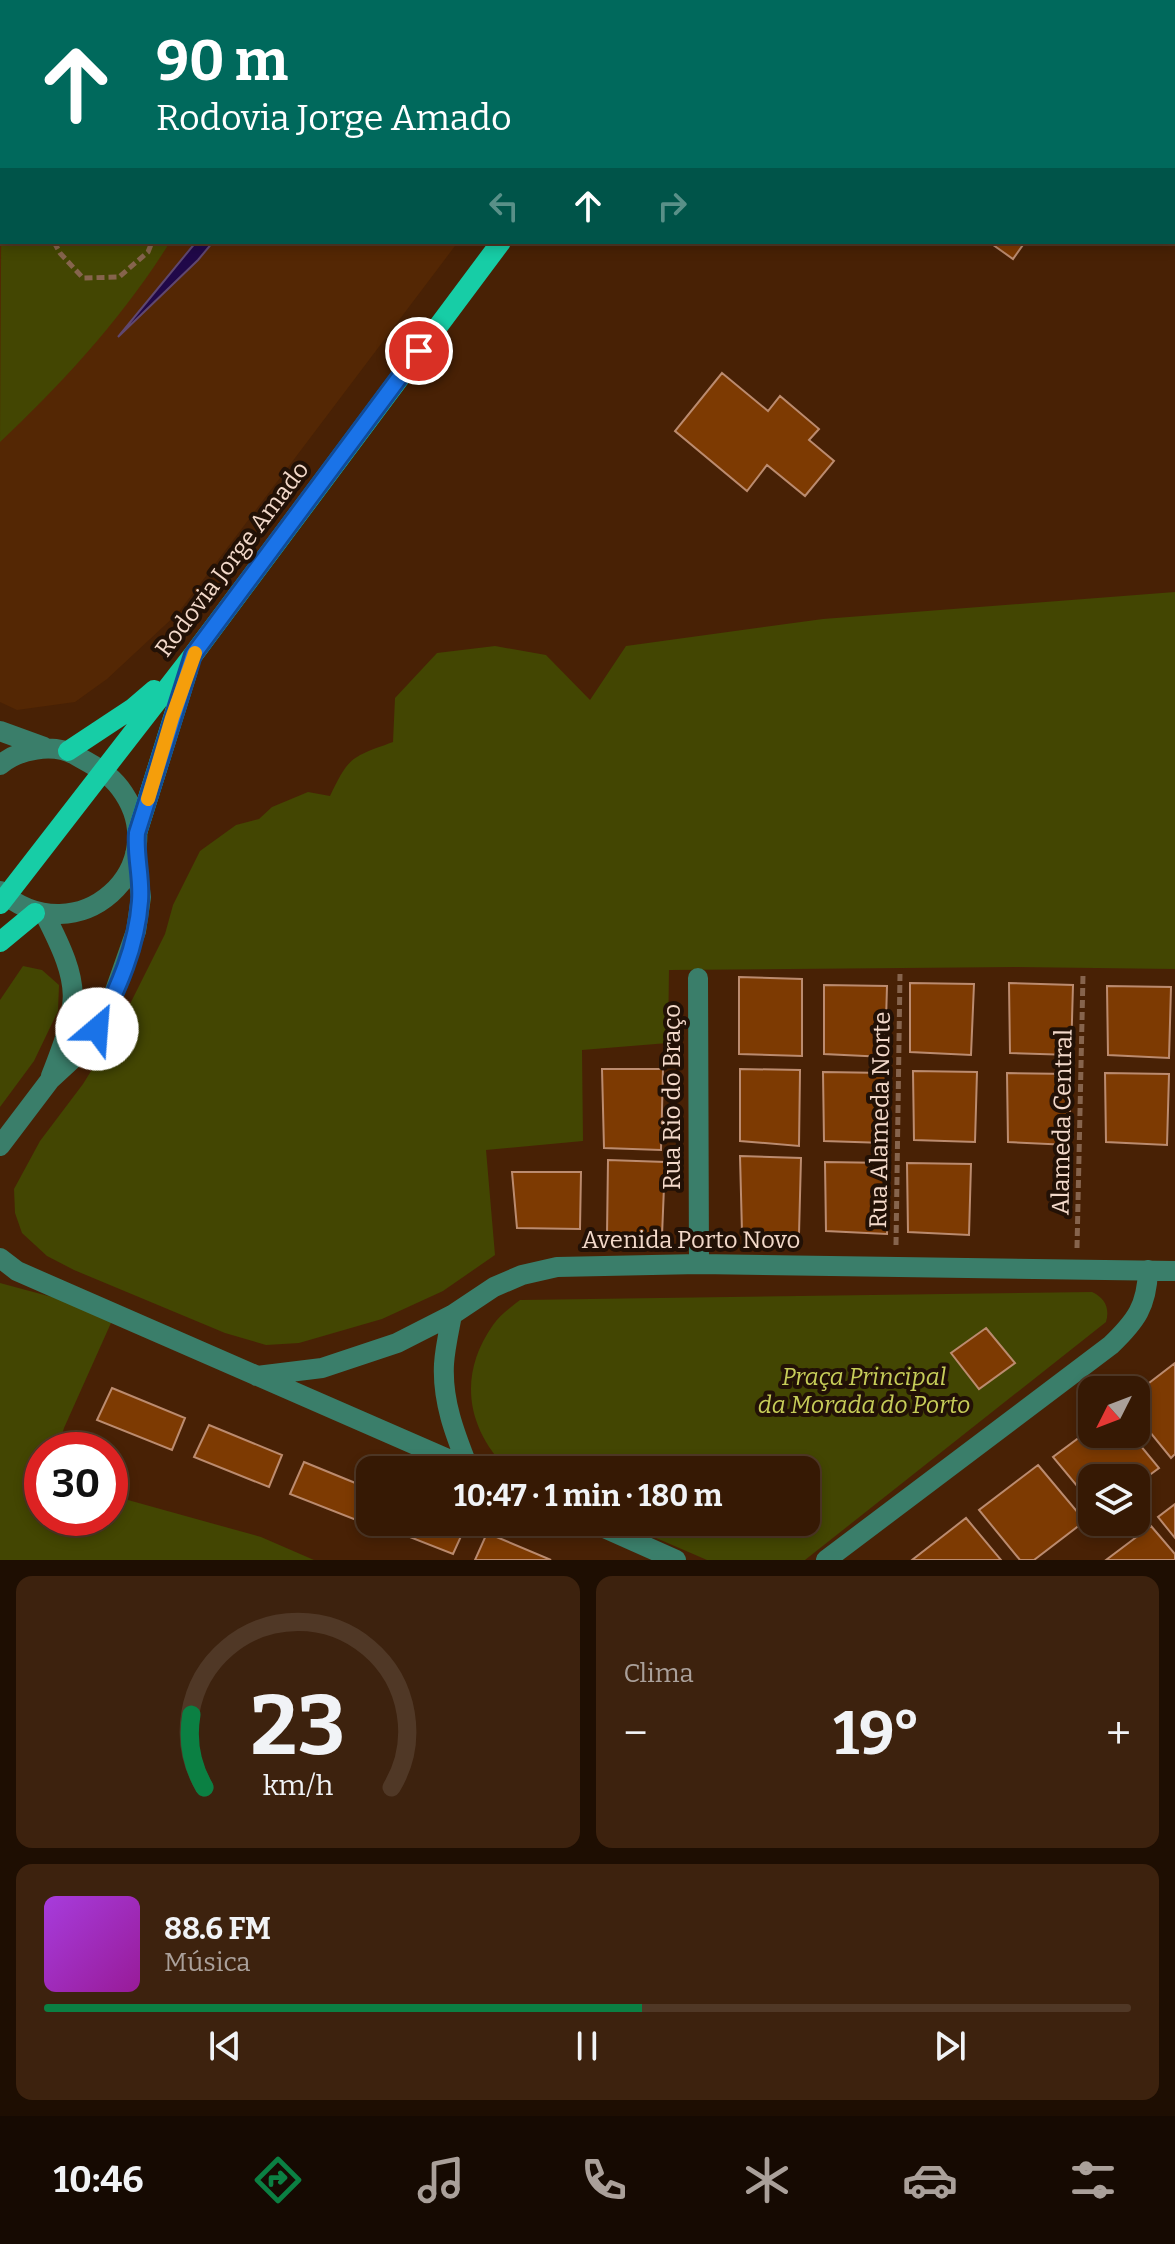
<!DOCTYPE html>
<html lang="pt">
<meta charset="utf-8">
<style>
:root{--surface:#361904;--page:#3d220e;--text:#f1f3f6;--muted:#aaa09a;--line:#503826;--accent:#0b8043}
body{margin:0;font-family:Bitter,serif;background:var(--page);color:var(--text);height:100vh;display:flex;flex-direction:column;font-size:30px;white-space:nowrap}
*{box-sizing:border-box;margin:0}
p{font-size:26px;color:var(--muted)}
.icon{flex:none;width:44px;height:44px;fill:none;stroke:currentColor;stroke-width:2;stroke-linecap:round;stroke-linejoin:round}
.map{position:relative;height:1560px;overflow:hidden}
.drawer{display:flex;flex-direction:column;gap:16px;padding:16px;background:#1e0e02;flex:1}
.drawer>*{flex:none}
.guide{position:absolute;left:0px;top:0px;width:1176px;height:244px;box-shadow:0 4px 12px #0003,0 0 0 2px var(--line);background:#00695c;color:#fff;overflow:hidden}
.needle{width:52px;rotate:228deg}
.fabs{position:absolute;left:1078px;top:1376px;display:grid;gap:16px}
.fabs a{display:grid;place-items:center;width:72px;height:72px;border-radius:16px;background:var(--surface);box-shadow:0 4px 12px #0003,0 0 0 2px var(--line);font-size:40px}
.speed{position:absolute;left:24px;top:1432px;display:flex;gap:16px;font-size:40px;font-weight:700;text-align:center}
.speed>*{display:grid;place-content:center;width:104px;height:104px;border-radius:50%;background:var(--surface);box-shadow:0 4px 12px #0003,0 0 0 2px var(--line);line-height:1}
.speed .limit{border:12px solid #d22;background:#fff;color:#111}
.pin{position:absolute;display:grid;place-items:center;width:68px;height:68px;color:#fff;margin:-34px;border:4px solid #fff;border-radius:50%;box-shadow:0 2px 8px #0007}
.me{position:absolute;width:88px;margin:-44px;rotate:27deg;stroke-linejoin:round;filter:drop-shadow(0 0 6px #0008)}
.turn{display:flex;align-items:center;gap:28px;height:168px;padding:0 24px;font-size:36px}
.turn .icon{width:104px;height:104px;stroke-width:2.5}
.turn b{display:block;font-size:56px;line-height:68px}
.lanes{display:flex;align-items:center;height:76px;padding:0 24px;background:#0003;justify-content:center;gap:40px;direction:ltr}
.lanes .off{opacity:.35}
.big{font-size:60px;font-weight:700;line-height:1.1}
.drawer .card{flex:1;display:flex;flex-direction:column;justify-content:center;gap:12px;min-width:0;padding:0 28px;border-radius:16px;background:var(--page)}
.drawer .dial{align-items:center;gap:0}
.dial svg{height:208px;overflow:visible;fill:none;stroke:var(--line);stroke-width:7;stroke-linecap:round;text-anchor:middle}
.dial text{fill:var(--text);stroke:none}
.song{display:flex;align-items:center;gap:24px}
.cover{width:96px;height:96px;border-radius:12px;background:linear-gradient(135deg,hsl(280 70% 55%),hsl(300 70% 35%))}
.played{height:8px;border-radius:4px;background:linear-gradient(90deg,var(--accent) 55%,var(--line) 55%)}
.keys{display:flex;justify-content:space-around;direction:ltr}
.heat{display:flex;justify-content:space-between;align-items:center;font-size:44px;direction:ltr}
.drawer .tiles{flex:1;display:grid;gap:16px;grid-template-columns:1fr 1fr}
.card:last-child{grid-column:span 2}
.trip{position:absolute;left:356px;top:1456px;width:464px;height:80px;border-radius:16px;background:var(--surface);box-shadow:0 4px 12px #0003,0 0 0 2px var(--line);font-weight:700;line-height:80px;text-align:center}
.tab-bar{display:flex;height:128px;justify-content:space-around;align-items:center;background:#160a02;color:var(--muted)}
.tab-bar .icon{width:56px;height:56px}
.tab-bar .active{color:var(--accent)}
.tab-bar b{font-size:36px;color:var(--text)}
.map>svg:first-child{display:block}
.built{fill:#542704}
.green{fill:#434602}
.water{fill:#200849;stroke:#5f4770;stroke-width:2}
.building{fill:#7d3a02;stroke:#bb8b6f;stroke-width:2}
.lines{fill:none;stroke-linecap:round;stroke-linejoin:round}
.path{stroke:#86644d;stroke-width:5;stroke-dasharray:8 4;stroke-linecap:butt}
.minor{stroke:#3a7e6a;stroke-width:20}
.major{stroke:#17cda6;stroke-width:20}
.route-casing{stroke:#114b97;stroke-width:20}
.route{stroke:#1a73e8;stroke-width:14}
.slow{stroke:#f59e0b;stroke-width:14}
.labels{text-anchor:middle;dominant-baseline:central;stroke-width:8;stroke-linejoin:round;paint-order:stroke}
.street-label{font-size:24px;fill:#f3d9ca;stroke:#221106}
.park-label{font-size:24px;font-style:italic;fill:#c7cd59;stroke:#221106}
</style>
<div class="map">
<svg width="1175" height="1560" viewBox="0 0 1175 1560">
<rect width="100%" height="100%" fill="#482105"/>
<path class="built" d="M0,0H641L2,2V242H458L178,613L107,679L75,702L17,710L0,702Z"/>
<path class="green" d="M2,91V242H170C124,316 63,383 0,442Z
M1175,592V969L1016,967L669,970L668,1043L582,1050L583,1141L486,1150L495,1255L443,1291L382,1319L299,1343L266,1345L225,1333L74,1270L47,1256L22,1233L15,1213L14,1189L40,1141L83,1084L119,1026L165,934L173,905L200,851L236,825L259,819L272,807L308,792L330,796C349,756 352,757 393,742L395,698L437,653L495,646L546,655L590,700L626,646L823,619Z
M23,966L42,970L59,985L58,1011L34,1061L0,1107V1000Z
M0,1283L115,1314L64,1428L57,1450H42V1518H110V1495L261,1537L314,1560H0Z
M1092,1292C1105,1298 1110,1308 1106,1322L805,1560H707L619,1522H806V1470H508C466,1427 458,1375 493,1325C500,1315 511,1307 520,1300Z"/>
<path class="water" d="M196,242H213L198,260L118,337Z"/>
<path class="building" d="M989,242H1025L1013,259Z
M722,373L768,411L780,396L819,429L809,440L834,461L805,496L767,465L747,491L675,431Z
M739,977L802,979V1056L739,1054Z
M910,983L974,984L971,1055L910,1052Z
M1009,983L1073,985L1071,1055L1010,1053Z
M824,985L887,986L885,1057L824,1054Z
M1107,986L1171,987L1169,1058L1108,1055Z
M602,1069H663L661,1150L604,1148Z
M740,1069L800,1070L799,1146L740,1141Z
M913,1071L977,1072L975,1142L914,1140Z
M823,1072L887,1073L885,1143L824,1141Z
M1007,1073L1071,1074L1069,1145L1008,1142Z
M1105,1073L1169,1074L1167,1145L1106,1142Z
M740,1156L801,1158L799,1234L742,1232Z
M608,1160L665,1162L662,1236L607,1235Z
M825,1162L889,1163L887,1234L826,1231Z
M907,1163L971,1164L969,1235L908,1232Z
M512,1172H581L580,1229L517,1228Z
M986,1328L1015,1363L979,1389L951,1353Z
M1175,1363V1454L1171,1458L1136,1415V1393Z
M112,1388L185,1418L172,1450L97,1420Z
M209,1425L282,1455L269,1487L194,1457Z
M1092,1428V1434H1131L1159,1468L1136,1485V1478H1092V1504L1053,1457Z
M304,1462L370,1489V1510L364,1523L290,1494Z
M1038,1465L1085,1521L1034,1560H1020L979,1510Z
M1175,1504V1538L1158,1517Z
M966,1518L1001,1560H912Z
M380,1522H464L467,1523L453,1554L379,1525Z
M1151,1526L1175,1554V1560H1106Z
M487,1533L551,1560H475Z"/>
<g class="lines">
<path class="path" d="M154,0L158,2
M165,2L166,0
M218,2L220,0
M54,242L60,253L83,278L119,277L148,252L152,242
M896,1245L900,974
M1077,1248L1083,975"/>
<path class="minor" d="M0,731L44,747
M0,765C19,749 53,743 75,755C91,764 108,772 120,788C178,865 78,958 0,891
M45,915C82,987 80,1002 51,1076
M698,978L699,1264
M0,1146L50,1080L76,1056L97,1029L111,1002L136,931L141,897L135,854
M0,1258L17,1271L473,1470
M452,1315C449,1331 445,1348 444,1364C442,1401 455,1434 468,1467
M257,1376L322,1368L397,1343L452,1315L494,1287L522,1275L557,1267L699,1264L1175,1271
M591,1522L676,1560
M826,1560L1111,1345C1136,1321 1147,1306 1148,1270"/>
<path class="major" d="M685,2L686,0
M68,751L133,708L154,690
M137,833L188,670
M0,904L193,655L501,242
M0,942L35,913"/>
</g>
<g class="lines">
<defs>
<path id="route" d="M97,1029C118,989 137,946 140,901C142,878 135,856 137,833L193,655L419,351"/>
</defs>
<use href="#route" class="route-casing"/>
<use href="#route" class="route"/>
<path class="slow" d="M148,799L172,718L195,653"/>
</g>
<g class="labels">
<g class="street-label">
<text transform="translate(232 559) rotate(-53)">Rodovia Jorge Amado</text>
<text transform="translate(672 1097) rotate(-90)">Rua Rio do Braço</text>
<text transform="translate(880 1120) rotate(-89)">Rua Alameda Norte</text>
<text transform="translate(1062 1122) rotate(-89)">Alameda Central</text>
<text x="691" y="1240">Avenida Porto Novo</text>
</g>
<g class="park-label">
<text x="864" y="1377">Praça Principal<tspan x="864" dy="28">da Morada do Porto</tspan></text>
</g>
</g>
</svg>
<div class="fabs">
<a><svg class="needle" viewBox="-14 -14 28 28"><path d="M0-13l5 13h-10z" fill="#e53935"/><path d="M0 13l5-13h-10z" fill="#aaa09a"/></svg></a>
<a><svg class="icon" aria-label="layers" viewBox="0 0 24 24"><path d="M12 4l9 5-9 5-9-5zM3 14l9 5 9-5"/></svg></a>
</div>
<div class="speed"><div class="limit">30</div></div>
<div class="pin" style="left:419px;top:351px;background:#d93025"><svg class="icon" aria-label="arrive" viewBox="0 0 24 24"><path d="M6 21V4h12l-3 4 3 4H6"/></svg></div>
<svg class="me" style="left:97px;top:1029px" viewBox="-20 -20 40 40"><circle r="19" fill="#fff"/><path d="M0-13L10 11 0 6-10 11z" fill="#1a73e8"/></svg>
<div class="trip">10:47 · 1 min · 180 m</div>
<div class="guide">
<div class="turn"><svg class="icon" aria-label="ahead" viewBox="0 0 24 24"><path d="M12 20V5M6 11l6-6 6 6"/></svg><div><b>90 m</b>Rodovia Jorge Amado</div></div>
<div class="lanes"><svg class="icon off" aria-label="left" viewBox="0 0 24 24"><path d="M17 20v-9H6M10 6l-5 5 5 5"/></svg><svg class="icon" aria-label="ahead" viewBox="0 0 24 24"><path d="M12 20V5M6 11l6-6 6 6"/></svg><svg class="icon off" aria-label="right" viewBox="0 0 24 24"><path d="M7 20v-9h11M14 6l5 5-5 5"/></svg></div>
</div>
</div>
<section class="drawer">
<div class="tiles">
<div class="card dial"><svg viewBox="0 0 100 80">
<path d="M14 69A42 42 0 1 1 86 69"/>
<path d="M14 69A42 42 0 0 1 9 41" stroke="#0b8043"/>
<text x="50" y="56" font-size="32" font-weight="700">23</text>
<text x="50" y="72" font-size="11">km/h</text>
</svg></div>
<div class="card"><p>Clima</p>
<div class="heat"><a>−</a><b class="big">19°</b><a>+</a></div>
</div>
<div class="card">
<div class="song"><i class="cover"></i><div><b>88.6 FM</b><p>Música</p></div></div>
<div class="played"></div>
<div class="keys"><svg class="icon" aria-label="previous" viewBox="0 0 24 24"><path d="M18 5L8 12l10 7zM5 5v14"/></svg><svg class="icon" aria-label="pause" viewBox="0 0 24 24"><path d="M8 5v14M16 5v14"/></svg><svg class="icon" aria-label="next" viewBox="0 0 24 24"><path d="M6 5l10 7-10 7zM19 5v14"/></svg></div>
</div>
</div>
</section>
<nav class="tab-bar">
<b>10:46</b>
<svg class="icon active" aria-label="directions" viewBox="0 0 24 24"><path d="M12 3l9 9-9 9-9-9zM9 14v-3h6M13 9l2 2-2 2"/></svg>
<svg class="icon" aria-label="music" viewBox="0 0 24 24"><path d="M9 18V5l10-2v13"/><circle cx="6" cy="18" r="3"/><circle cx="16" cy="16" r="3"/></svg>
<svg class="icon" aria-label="phone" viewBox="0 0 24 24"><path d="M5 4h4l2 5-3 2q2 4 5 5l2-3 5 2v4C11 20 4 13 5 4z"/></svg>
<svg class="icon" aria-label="climate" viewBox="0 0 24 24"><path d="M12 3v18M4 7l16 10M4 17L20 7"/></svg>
<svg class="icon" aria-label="car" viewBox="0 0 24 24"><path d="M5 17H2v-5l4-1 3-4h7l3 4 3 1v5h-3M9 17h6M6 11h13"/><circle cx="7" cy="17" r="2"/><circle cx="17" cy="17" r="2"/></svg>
<svg class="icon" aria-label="filters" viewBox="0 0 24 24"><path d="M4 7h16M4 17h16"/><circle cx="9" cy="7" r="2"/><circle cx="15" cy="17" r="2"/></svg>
</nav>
